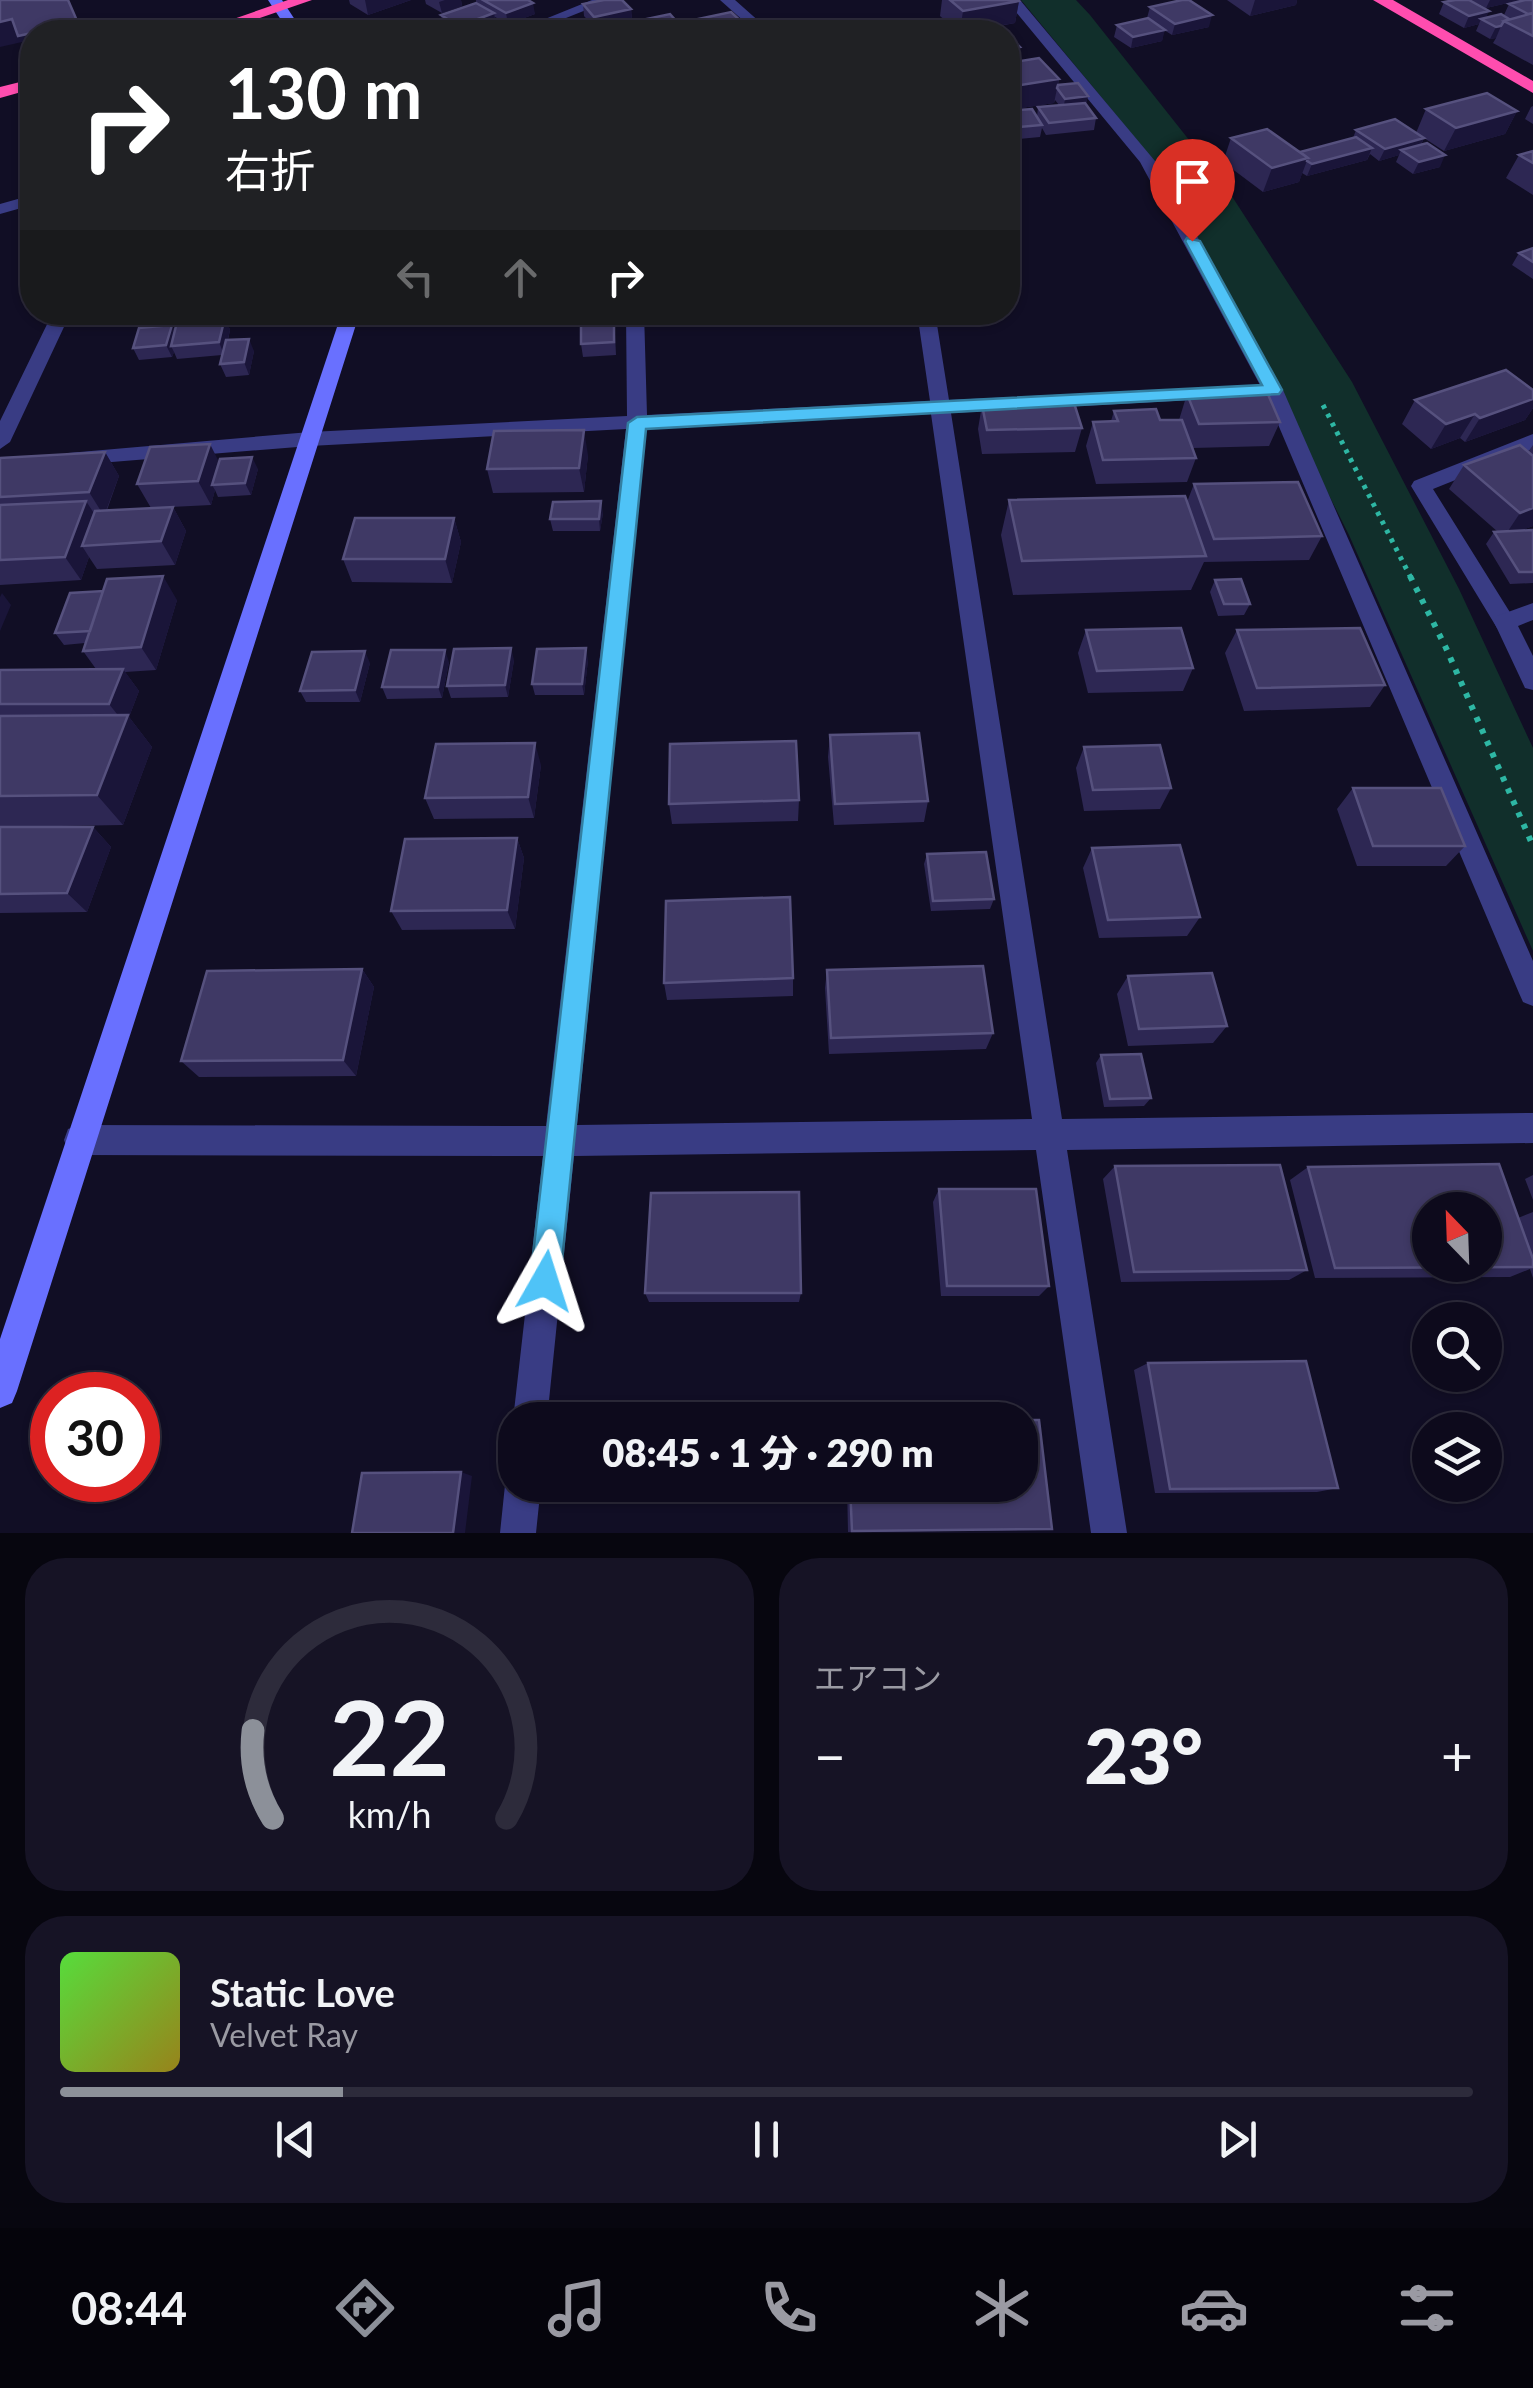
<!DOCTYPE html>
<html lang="ja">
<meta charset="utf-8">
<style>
:root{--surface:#0d0a1c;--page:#161325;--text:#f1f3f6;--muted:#9a9aa3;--line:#2d2b3b;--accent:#8c9099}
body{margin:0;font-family:Lato,"Noto Sans JP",sans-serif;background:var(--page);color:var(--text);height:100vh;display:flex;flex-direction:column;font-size:38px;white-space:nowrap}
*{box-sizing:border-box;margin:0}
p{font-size:32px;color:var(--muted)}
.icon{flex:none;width:55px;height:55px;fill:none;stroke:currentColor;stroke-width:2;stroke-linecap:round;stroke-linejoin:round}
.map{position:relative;height:1533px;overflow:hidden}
.panel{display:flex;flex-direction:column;gap:25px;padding:25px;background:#07060f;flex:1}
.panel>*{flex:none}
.guide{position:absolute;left:20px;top:20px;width:1000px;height:305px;border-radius:40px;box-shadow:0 2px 8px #0004,0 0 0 2px var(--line);background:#202124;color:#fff;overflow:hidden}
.needle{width:65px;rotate:337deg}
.controls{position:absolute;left:1412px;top:1192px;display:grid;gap:20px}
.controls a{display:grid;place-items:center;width:90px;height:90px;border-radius:50%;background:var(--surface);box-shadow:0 2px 8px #0004,0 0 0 2px var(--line);font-size:50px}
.speed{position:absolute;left:30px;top:1372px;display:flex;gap:20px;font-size:50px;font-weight:700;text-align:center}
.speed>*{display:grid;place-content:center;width:130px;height:130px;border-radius:50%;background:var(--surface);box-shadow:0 2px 8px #0004,0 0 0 2px var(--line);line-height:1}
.speed .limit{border:15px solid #d22;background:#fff;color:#111}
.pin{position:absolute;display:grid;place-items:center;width:85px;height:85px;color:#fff;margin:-102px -42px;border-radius:50% 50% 50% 0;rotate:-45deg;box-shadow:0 0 10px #0007}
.pin .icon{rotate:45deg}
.me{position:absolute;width:110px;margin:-55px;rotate:6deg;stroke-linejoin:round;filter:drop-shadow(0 0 8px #0008)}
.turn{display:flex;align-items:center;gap:35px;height:210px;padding:0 40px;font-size:45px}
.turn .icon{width:130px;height:130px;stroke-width:2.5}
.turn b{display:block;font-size:70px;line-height:85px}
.lanes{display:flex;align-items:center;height:95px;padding:0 40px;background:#0003;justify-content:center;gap:50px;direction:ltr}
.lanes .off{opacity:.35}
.big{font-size:75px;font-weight:800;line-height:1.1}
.panel .widget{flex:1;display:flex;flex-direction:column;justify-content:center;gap:15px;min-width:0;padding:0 35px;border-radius:40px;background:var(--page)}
.panel .dial{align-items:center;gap:0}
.dial svg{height:260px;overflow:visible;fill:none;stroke:var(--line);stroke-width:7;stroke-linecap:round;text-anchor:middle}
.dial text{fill:var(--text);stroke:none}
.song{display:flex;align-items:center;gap:30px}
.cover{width:120px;height:120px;border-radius:15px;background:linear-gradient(135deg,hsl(110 70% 55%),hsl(50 70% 35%))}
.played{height:10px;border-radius:5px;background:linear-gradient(90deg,var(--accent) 20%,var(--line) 20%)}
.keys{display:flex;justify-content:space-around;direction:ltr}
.heat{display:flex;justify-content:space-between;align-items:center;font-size:55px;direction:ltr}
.panel .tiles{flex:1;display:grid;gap:25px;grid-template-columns:1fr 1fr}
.widget:last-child{grid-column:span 2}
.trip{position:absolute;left:498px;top:1402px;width:540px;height:100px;border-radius:40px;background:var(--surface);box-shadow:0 2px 8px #0004,0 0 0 2px var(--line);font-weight:800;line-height:100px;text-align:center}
.tabs{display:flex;height:160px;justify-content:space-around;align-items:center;background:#05040b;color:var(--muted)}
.tabs .icon{width:70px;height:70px}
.tabs .selected{color:var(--accent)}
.tabs b{font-size:45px;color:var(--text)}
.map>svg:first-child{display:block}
.green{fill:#112f2b}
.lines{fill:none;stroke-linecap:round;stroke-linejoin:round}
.path-far1{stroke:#2eb7a4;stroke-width:5;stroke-dasharray:4 6;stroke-linecap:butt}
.path{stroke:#2eb7a4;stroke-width:6;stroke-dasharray:5 8;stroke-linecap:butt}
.lane{fill:#393c84;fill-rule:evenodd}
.street{fill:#393c84;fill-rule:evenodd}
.secondary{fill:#6970ff;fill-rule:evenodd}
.highway{fill:#ff4daf;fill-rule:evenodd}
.wall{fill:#2d2753}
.shaded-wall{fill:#1a1539}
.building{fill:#3f3965;stroke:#56517e;stroke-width:2.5;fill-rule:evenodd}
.route{fill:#4fc3f7;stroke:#337fa1;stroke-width:2.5}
</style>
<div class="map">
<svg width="1533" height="1533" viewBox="0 0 1533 1533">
<rect width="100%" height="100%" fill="#110e25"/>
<path class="green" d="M1021,0H1076L1090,15L1224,184L1352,382L1459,589L1533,748V951L1349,535L1216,270L1150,156Z"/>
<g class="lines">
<path class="path-far1" d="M1323,405L1411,578"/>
<path class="path" d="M1410,576L1446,648L1533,846"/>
<path class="lane" d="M1533,434V449L1433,489L1516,622L1505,631L1497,628L1411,486L1414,481Z"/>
<path class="street" d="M592,0H611L531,32H513Z
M720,0H735L771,32H756Z
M1006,0H1020L1155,161L1283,390L1533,961V1006L1523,1002L1519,993L1266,396L951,413L1062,1119L1533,1113V1143L1067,1150L1127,1533H1091L1036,1150L574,1156L547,1420H515V1426L513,1420L543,1156L79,1155L68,1151L64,1140L68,1129L79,1125L546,1126L626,429L310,446L75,465L68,463V453L310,432L627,416L626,312H644L647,415L930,401L917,312H935L949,400L1260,385L1140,162ZM931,414L1032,1119L577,1125L646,428Z
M32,195V205L0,214V204Z
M53,312H71L10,442L0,449V421Z
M1533,603V620L1518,626L1533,656V690L1525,688L1494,622L1497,616Z
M515,1470V1485H541L536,1533H500L505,1485Z"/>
<path class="secondary" d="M268,0H282L303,32H289Z
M342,312H360L17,1391L12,1403L0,1408V1339Z"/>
<path class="highway" d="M288,0H312L219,32H196Z
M1373,0H1393L1533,81V93Z
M32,79V89L0,98V87Z"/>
</g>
<path class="wall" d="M349,0H411L368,15L350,4Z
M425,0H461L462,6L442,13L426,4Z
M476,0H528L535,14L508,24L495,17L496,24L474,32H454L443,27L441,15L476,3Z
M942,0H1018L1019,1L1015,23L968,32H958L940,16Z
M1227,0H1297L1296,5L1250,16Z
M1471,0H1521L1486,8Z
M1533,0V65L1493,43L1496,38L1490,39L1476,31L1479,24L1464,28L1439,14L1444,2L1486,18L1509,19H1510L1504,15L1509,4Z
M583,4L631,9L632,21L595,28L584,16Z
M1150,7L1209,27L1172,35L1164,30L1162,41L1131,48L1114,37L1117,25L1147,18Z
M684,22L746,32H613V26L685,30Z
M1008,35L1018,61L1059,79L1058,85L1088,96L1086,104L1096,118L1094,130L1046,135L1042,128L1040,137L1008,140V111L1037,117L1038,107L1059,105L1055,100L1054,103L1008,110Z
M1533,106V124L1525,119L1531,107Z
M1426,109L1517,111L1505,134L1444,151L1424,138L1421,145L1440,167L1413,174L1396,162L1399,155L1379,161L1370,154L1367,160L1307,176L1302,173L1299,182L1263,192L1223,162L1231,138L1300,152L1353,138L1356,130L1416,133Z
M1533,151V195L1506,178L1519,155Z
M1533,248V279L1512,265L1519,253Z
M159,312H209L207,319L225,317L230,330L228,340L254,351L249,375L226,377L220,364L222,355L177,359L174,352L172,357L139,360L133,348L172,325L175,332L177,322L164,323Z
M614,313L616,355L583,357L581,344Z
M1533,390V408L1525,420L1465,442L1460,438L1431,449L1402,424L1415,400Z
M1187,394L1280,422L1269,446L1193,448L1196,458L1187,482L1096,484L1086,446L1093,422L1111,421L1114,411L1160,420H1179Z
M982,405L1082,428L1075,452L982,454L978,429Z
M1533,445V526L1519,531L1533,530V583L1510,584L1486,544L1494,532H1498L1449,489L1464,465L1528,452Z
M105,452L119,476L107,510L173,507L186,531L175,565L97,569L89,557L81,580L0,585V458Z
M588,455L584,492L493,493L487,469Z
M219,463L258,469L251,495L218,497L215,490L211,505L151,508L137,484Z
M1194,484L1322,536L1309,560L1204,562L1191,590L1013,595L1001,535L1009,500L1187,502Z
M603,513L600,531H553L550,519Z
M454,518L461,542L452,583L352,582L343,559Z
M1215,580L1250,604L1244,615L1218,616L1210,592Z
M177,600L156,670L125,672L139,691L129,717L152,747L123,825L0,827V670L96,669L83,651L85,643L64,645L55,633Z
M1086,630L1193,668L1183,691L1088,693L1078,653Z
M1237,630L1385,685L1370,707L1244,711L1225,653Z
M514,660L508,697L451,698L447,686Z
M588,660L584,695H535L532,684Z
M449,662L442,698L387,699L382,687Z
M370,663L360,702H306L300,691Z
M830,735L928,801L924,822L834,825L828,757Z
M1084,747L1171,788L1160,809L1084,811L1076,768Z
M541,765L534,818L434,819L425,798Z
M1353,788L1465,846L1446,866H1357L1337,809Z
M799,800L798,821L672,824L669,804Z
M0,827H93L111,847L87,912L0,913Z
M517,838L524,858L515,929L402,930L391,911Z
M1092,848L1200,917L1187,936L1099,938L1083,868Z
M927,854L994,899L990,909L931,911L924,864Z
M362,969L374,987L356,1076L199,1077L181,1061Z
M827,970L993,1033L986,1049L829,1054L825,988Z
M1128,976L1227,1026L1213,1043L1128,1046L1117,994Z
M793,978V996L667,1000L664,983Z
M1101,1055L1151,1098L1144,1106L1104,1107L1096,1063Z
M1115,1166L1307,1270L1289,1280L1121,1282L1103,1179Z
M1308,1167L1518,1218L1533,1212V1278L1530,1269L1510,1277L1315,1278L1290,1180Z
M1533,1175V1200L1525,1179Z
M939,1189L1049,1286L1039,1296H941L933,1202Z
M645,1293H801L799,1302H649Z
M1148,1363L1338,1488L1317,1492L1155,1493L1134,1370Z
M847,1485H1020L1052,1529L1041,1530L848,1532Z"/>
<path class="shaded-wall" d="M365,0H411L368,15Z
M445,0H461L462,6L442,13L439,2Z
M1255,0H1297L1296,5L1250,16Z
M1490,0H1521L1486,8Z
M1019,1L1015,23L960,32L963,11Z
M533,3L535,14L508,24L506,13Z
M631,9L632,21L595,28L594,17Z
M1489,11L1485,21L1481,19L1479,24L1464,28L1469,16Z
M494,13L496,24L474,32H460L459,26Z
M1212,15L1209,27L1172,35L1175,24Z
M12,19L32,33V58L30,59L22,42L0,47V22Z
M78,23L83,32H35Z
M746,26V32H715Z
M1501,26L1496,38L1490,39L1496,27Z
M1165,30L1162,41L1131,48L1133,37Z
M1020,47L1016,70L1008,72V50Z
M1059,79L1054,103L1008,110V87Z
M1088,96L1085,108L1063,111L1065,99Z
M1517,111L1505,134L1444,151L1456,128Z
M1424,138L1418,150H1401L1399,155L1379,161L1385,149Z
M1372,148L1367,160L1307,176L1312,164Z
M1445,155L1440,167L1413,174L1419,162Z
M1308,158L1299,182L1263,192L1272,168Z
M225,317L230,330L224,355L219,342Z
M172,325L177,337L171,346L174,352L172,357L166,345Z
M249,339L254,351L249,375L244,362Z
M1533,399V408L1525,420L1465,442L1480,418Z
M1475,414L1460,438L1431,449L1446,424Z
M584,430L588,455L584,492L579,468Z
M210,444L222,468L212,485L215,490L211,505L198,481Z
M105,452L119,476L104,516L89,492Z
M252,457L258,469L251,495L245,483Z
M86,501L101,524L82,546L89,557L81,580L65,557Z
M601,501L603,513L600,531L599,519Z
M173,507L186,531L175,565L161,541Z
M1533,508V526L1504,537L1520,513Z
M454,518L461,542L452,583L445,559Z
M163,576L177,600L156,670L141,647Z
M2,593L11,605L0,631V597Z
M511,648L514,660L508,697L505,685Z
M586,648L588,660L584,695L582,684Z
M445,650L449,662L442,698L438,687Z
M365,651L370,663L360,702L355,690Z
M123,669L139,691L129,717L152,747L123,825L97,795L125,724L109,704Z
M535,743L541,765L534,818L528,797Z
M93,827L111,847L87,912L67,893Z
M517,838L524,858L515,929L507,910Z
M362,969L374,987L356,1076L343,1060Z
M461,1472L472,1476L465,1533H453Z"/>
<path class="building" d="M0,0H68L78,23L18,36L12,19L0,22Z
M483,0H528L533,3L506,13Z
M604,0H622L631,9L594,17L583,4Z
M950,0H1018L1019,1L963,11Z
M1182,0H1189L1212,15L1175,24L1150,7Z
M1455,0H1469L1489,11L1469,16L1444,2Z
M1525,0H1533V13L1528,14L1509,4Z
M476,3L494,13L459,26L441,15Z
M731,12L746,26L715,32H695L684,22Z
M1533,13V36L1504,21Z
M670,14L686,32H619L613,26Z
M1501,14L1509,19L1504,21L1501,26L1496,27L1481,19Z
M1148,18L1165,30L1133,37L1117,25Z
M523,26L530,32H499Z
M1000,28L1005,32H972Z
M1008,35L1020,47L1008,50Z
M1039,58L1059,79L1008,87V63Z
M1078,83L1088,96L1065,99L1057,88L1058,85Z
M1487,93L1517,111L1456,128L1426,109Z
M1085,103L1096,118L1049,123L1038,107Z
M1032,109L1042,125L1008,128V111Z
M1395,119L1424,138L1385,149L1356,130Z
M1267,129L1308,158L1272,168L1231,138Z
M1356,137L1372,148L1312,164L1307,161L1308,158L1300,152Z
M1427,143L1445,155L1419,162L1401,150Z
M1533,151V163L1519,155Z
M1533,248V262L1519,253Z
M614,313V342L581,344V315Z
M225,317L219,342L171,346L177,322Z
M172,325L166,345L133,348L139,328Z
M249,339L244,362L220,364L226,340Z
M1506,370L1533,390V399L1480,418L1475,414L1446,424L1415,400Z
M1267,392L1280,422L1199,424L1187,394Z
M1074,403L1082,428L987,430L982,405Z
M1156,409L1160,420H1182L1196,458L1103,460L1093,422L1118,421L1114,411Z
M584,430L579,468L487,469L494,431Z
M210,444L198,481L137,484L150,447Z
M1520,445L1533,456V508L1520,513L1464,465Z
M105,452L89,492L0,497V458Z
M252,457L245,483L212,485L220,459Z
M1298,482L1322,536L1214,539L1194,484Z
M1185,496L1206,556L1022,561L1009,500Z
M86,501L65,557L0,560V505Z
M601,501L599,519H550L553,502Z
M173,507L161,541L82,546L95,511Z
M355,518H454L445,559H343Z
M1533,530V572H1519L1494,532Z
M163,576L141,647L83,651L107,579Z
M1241,579L1250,604H1224L1215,580Z
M103,591L90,631L55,633L70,593Z
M1181,628L1193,668L1097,671L1086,630Z
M1360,628L1385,685L1257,688L1237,630Z
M511,648L505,685L447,686L454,649Z
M586,648L582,684H532L537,649Z
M391,650H445L438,687H382Z
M365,651L355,690L300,691L312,652Z
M123,669L109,704H0V670Z
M128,715L97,795L0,796V716Z
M919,733L928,801L835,804L830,735Z
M796,741L799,800L669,804L670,744Z
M535,743L528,797L425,798L436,744Z
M1160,745L1171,788L1093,790L1084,747Z
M1353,788H1441L1465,846H1373Z
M0,827H93L67,893L0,894Z
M517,838L507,910L391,911L405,839Z
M1180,845L1200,917L1108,920L1092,848Z
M986,852L994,899L933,901L927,854Z
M790,897L793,978L664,983L666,901Z
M983,966L993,1033L831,1038L827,970Z
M362,969L343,1060L181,1061L207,971Z
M1212,973L1227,1026L1139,1029L1128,976Z
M1141,1054L1151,1098L1110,1099L1101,1055Z
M1499,1164L1533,1259V1267L1335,1268L1308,1167ZM1430,1210H1485V1265H1430Z
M1280,1165L1307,1270L1134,1272L1115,1166Z
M939,1189H1036L1049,1286H947Z
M799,1192L801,1293H645L651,1193Z
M1306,1361L1338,1488L1170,1489L1148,1363Z
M1020,1420H1039L1052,1529L852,1531L850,1485H1020Z
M461,1472L453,1533H352L362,1473Z"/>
<path class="route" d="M1187,238L1200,241L1282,390L1279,394L646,429L560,1281L555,1291L545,1296L534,1291L530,1281L628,423L637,417L1262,385L1185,241Z"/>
</svg>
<div class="controls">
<a><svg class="needle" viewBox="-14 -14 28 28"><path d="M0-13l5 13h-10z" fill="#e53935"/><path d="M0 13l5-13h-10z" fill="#9a9aa3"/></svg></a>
<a><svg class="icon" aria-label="search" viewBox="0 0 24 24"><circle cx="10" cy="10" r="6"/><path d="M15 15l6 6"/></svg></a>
<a><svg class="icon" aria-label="layers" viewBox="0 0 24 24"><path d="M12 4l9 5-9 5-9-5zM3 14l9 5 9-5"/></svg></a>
</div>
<div class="speed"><div class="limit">30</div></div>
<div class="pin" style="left:1192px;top:241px;background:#d93025"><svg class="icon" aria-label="arrive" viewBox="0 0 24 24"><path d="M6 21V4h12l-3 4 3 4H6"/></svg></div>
<svg class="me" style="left:545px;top:1281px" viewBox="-20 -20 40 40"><path d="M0-17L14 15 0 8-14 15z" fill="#4fc3f7" stroke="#fff" stroke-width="4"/></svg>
<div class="trip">08:45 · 1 分 · 290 m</div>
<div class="guide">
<div class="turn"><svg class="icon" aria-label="right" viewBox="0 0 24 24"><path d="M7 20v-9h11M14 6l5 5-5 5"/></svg><div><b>130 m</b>右折</div></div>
<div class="lanes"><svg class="icon off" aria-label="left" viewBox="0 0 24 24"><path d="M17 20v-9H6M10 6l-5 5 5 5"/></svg><svg class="icon off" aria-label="ahead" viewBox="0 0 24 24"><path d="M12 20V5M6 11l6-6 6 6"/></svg><svg class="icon" aria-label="right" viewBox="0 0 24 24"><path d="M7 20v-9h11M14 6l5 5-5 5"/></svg></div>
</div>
</div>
<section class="panel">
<div class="tiles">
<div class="widget dial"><svg viewBox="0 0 100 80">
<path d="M14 69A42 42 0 1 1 86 69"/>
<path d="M14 69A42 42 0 0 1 8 42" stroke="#8c9099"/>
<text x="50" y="56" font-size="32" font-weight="700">22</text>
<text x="50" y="72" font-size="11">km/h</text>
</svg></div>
<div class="widget"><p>エアコン</p>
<div class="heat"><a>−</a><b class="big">23°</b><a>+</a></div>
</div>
<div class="widget">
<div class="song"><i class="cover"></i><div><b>Static Love</b><p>Velvet Ray</p></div></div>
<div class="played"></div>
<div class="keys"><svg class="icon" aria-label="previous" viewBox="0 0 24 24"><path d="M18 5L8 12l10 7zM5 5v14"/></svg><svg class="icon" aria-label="pause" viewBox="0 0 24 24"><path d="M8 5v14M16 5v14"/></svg><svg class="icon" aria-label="next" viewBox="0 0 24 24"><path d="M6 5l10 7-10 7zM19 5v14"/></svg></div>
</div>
</div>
</section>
<nav class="tabs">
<b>08:44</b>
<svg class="icon selected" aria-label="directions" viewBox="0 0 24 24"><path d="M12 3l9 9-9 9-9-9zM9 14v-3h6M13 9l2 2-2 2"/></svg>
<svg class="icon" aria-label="music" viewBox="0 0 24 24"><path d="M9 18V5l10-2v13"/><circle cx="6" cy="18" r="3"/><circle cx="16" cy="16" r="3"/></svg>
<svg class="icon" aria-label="phone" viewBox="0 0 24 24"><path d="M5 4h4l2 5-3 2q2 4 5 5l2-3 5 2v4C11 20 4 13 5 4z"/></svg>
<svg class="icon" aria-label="climate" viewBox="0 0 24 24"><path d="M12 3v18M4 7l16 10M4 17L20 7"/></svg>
<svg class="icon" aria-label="car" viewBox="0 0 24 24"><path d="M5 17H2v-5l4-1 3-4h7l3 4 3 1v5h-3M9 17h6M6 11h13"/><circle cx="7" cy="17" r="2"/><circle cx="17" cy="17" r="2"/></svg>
<svg class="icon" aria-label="filters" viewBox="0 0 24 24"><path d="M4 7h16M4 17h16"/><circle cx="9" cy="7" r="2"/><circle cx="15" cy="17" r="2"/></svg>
</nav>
